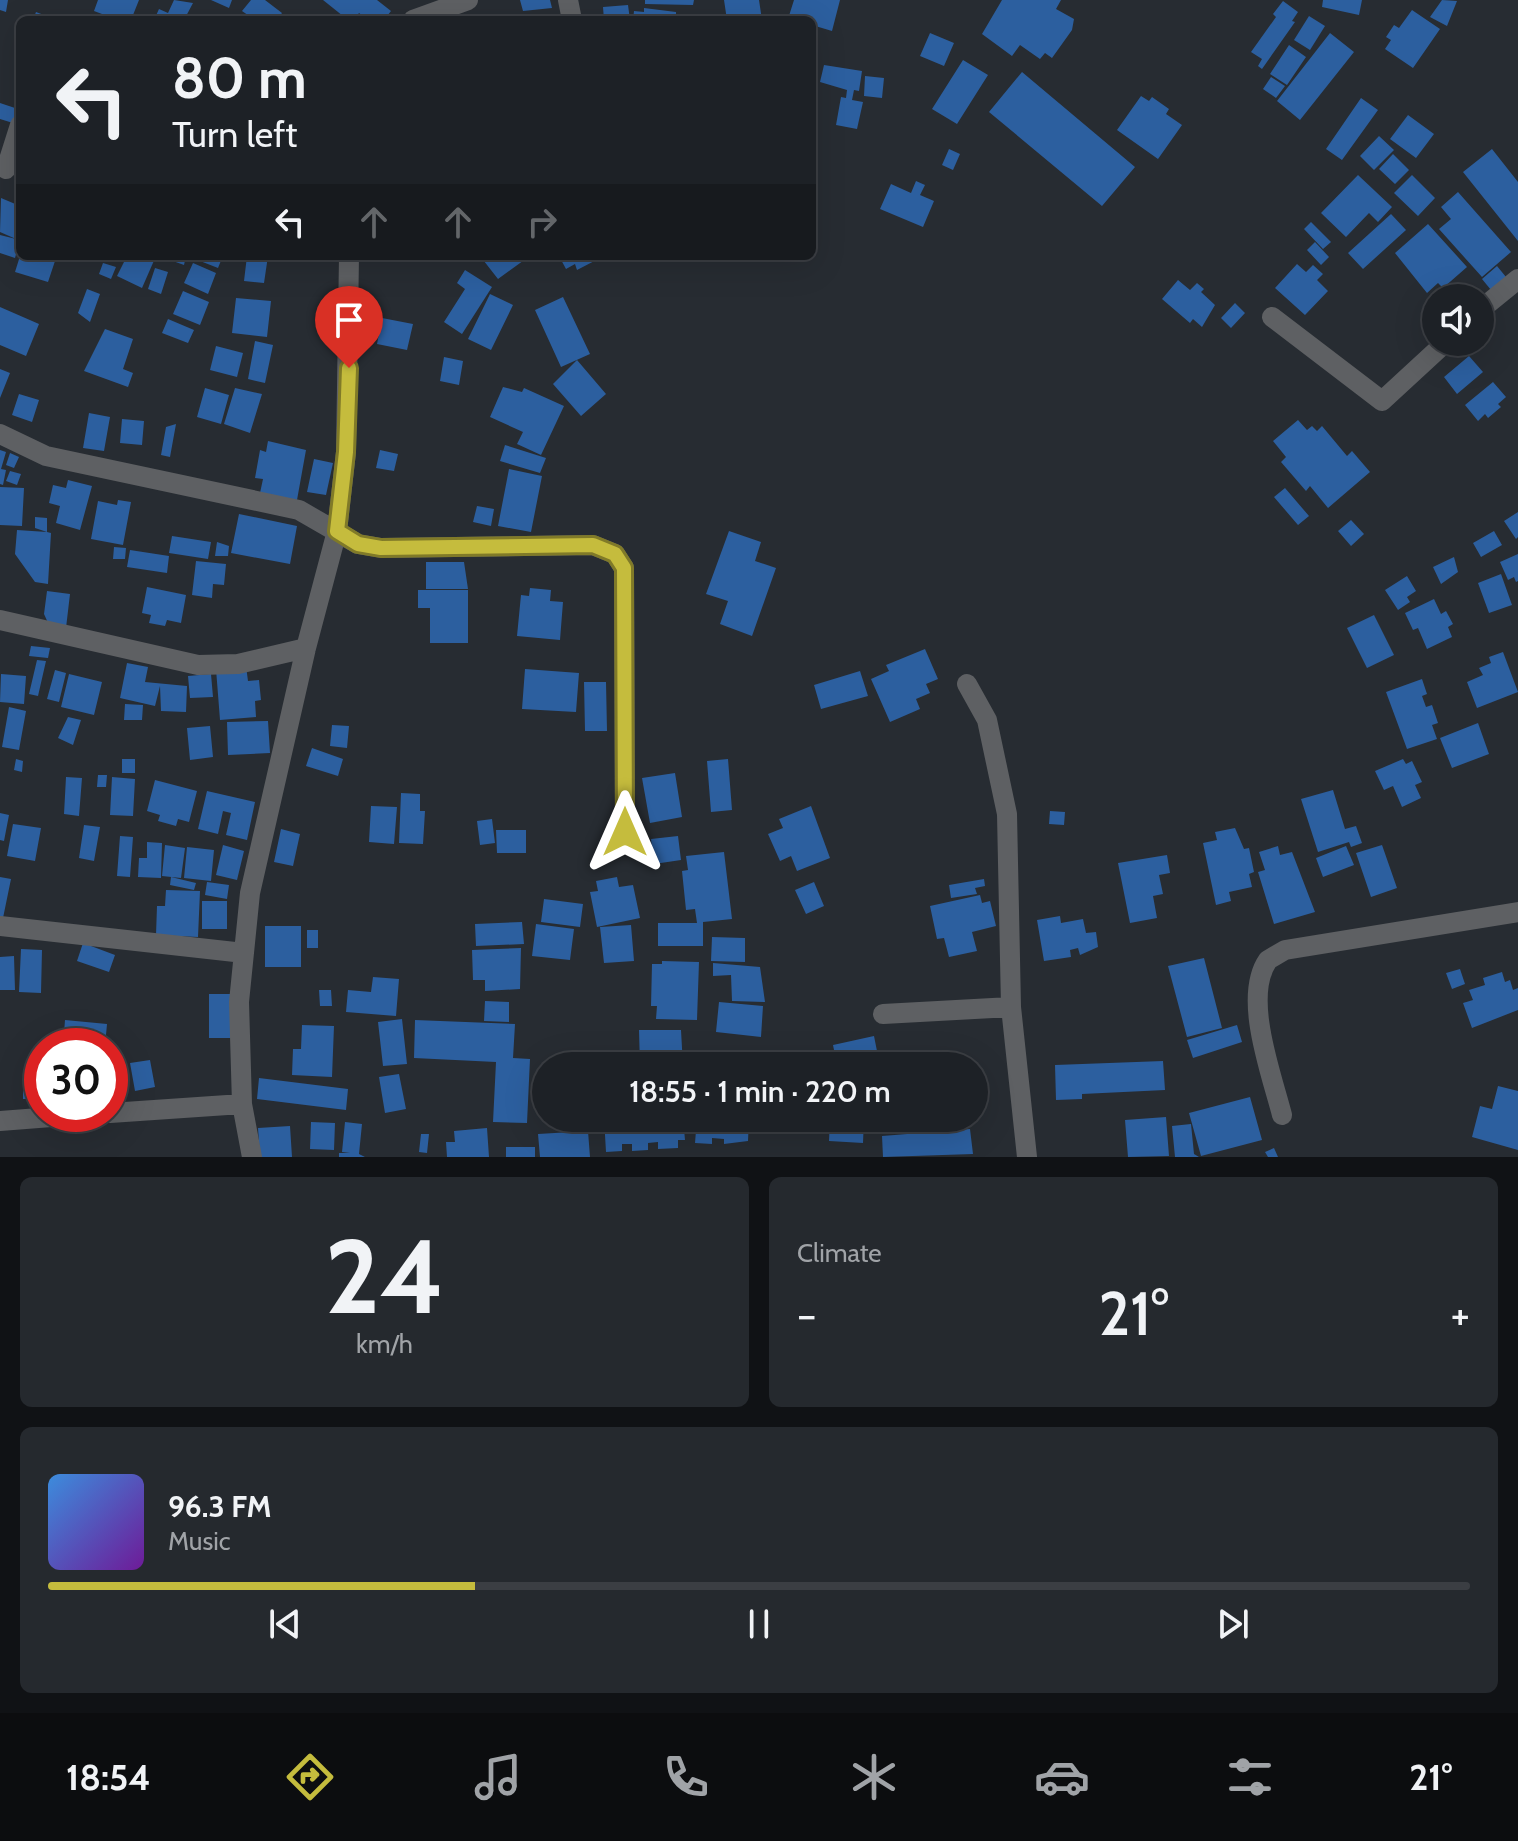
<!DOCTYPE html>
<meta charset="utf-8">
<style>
:root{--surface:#1d2126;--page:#25292e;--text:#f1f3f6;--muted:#a0a3a7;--line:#3b3e43;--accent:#c5bc3d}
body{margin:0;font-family:Cabin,sans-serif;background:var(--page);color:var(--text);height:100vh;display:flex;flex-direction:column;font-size:30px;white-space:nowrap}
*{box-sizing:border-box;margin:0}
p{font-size:26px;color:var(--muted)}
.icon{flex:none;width:44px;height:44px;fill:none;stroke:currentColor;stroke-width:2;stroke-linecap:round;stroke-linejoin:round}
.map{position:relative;height:1157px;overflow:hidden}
.panel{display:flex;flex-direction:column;gap:20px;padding:20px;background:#101215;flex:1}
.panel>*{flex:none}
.top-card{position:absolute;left:16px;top:16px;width:800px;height:244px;border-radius:12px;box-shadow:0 8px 32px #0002,0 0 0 2px var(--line);background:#1d2126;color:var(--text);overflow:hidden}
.buttons{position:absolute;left:1422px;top:284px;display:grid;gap:16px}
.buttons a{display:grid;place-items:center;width:72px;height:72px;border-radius:50%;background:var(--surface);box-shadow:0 8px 32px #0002,0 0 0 2px var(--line);font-size:40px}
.speed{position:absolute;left:24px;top:1028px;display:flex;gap:16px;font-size:40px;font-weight:700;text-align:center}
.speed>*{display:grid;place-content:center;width:104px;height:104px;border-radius:50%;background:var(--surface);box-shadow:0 8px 32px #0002,0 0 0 2px var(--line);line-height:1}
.speed .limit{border:12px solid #d22;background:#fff;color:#111}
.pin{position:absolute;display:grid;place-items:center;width:68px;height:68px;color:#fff;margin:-82px -34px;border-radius:50% 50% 50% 0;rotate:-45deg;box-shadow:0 0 8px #0007}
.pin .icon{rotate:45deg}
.me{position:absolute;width:88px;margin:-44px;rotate:0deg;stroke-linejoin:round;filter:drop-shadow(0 0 6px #0008)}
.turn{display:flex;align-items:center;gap:28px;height:168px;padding:0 24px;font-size:36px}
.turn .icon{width:104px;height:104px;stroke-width:2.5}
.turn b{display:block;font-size:56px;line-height:68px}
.lanes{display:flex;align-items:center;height:76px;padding:0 24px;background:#0003;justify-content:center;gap:40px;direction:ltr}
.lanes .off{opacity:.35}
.big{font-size:60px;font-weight:600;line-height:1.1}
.panel .tile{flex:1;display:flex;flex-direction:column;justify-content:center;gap:12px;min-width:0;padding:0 28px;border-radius:12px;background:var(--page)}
.panel .dial{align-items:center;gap:0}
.dial b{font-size:104px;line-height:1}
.song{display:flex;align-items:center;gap:24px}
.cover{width:96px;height:96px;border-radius:12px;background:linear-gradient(135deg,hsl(210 70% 55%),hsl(280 70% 35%))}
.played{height:8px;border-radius:4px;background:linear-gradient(90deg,var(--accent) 30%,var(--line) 30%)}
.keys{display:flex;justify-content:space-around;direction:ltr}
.heat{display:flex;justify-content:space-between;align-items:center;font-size:44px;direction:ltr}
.panel .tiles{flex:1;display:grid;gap:20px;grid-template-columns:1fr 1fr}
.tile:last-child{grid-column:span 2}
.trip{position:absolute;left:532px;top:1052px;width:456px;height:80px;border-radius:40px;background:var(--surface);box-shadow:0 8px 32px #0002,0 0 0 2px var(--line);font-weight:600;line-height:80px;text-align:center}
.menu{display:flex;height:128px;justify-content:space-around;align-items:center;background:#0c0d0f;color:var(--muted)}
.menu .icon{width:56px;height:56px}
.menu .selected{color:var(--accent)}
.menu b{font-size:36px;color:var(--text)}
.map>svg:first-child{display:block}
.building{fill:#2c5f9f}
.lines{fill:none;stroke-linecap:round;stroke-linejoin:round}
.street{stroke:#5e6063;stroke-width:20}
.route-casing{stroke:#807a28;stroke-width:20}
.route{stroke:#c5bc3d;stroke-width:14}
</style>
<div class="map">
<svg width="1518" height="1157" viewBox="0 0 1518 1157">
<rect width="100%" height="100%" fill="#272c32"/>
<path class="building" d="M0,0H8L6,12L0,10Z
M98,0H139L131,20H100L102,14L94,11Z
M174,0L193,3L184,20H154L159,9L168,13Z
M211,0H232L229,8Z
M251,0H265L282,13L277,20H255L242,11Z
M323,0H377L391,11L384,20H368L359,13L354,20H348Z
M520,0H550L552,8L523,11Z
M645,0H694L693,5L645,4Z
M724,0H759L762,20H727Z
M794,0H840L832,31L812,25V20L788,19Z
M1002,0H1061L1056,9L1074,19L1072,30L1052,58L1045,53L1040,59L1020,45L1012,56L982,34Z
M1323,0H1362L1359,15L1322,7Z
M1442,0L1457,1L1447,26L1430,17Z
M1283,1L1298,12L1292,21L1295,22L1262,69L1258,66L1262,59L1251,52L1276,17L1273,14Z
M628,5L630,20H604L603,7Z
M644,8L676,12V20H633L634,11L644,12Z
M1412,10L1440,29L1413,68L1385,49L1391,40L1386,37L1394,25L1399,28Z
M36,12L57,20H33Z
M1309,16L1325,26L1310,50L1294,40Z
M930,33L954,43L944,66L920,56Z
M1330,33L1354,52L1300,120L1277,101Z
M1289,45L1306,57L1287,85L1270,74Z
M963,60L988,75L957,124L932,109Z
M824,65L862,71L859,91L854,90L852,100L863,102L857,129L836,125L841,97L846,98L847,90L820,82Z
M1022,72L1135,167L1102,206L989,112Z
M865,76L884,78L882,98L864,96Z
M1271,77L1285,86L1276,98L1263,89Z
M1141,96L1149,101L1152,97L1169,109L1166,114L1182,125L1158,159L1117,130Z
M1361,98L1378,110L1342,160L1326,149Z
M0,103L18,109L13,123L0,119Z
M1408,115L1434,134L1416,158L1390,139Z
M1379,136L1394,150L1374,170L1360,156Z
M949,149L960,154L953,170L942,165Z
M1492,149L1518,182V241L1463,172Z
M1393,154L1409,170L1395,184L1379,169Z
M1358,175L1392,207L1378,222L1369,213L1346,237L1321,213Z
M1412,175L1435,198L1418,216L1394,193Z
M916,181L925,185L920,195L934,201L923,227L880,209L891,184L911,193Z
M1458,192L1511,252L1482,277L1439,229L1451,219L1441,207Z
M1,198L20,206V240L15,258L0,253V235L16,239L0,232Z
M1391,214L1406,230L1363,269L1348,253Z
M1311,222L1331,242L1323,249L1304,229Z
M1428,224L1467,267L1443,288L1438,283L1427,293L1395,253Z
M1315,242L1329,257L1321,265L1307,250Z
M20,256L56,258L48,282L15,272Z
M127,256H156L142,288L117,276Z
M159,256H186L184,265Z
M197,256H217L222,258L218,268L195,259Z
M247,256H268L264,283L244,281Z
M480,256H525L527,258L498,279Z
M559,256H604L577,270L575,264L566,269Z
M103,263L116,267L111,279L99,274Z
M193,263L216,273L208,294L184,283Z
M1297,264L1306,272L1313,265L1323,274L1317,280L1328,291L1305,315L1275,288Z
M1497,266L1506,277L1491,290L1482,279Z
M155,268L168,272L161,294L148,289Z
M465,270L492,287L462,334L444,322L465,289L457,283Z
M1178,280L1190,290L1197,283L1204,289L1201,292L1215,305L1202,327L1193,319L1190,323L1162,299Z
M87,289L100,294L90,322L78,313Z
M183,291L209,302L200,325L173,314Z
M490,294L513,305L491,350L468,339Z
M563,297L590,354L561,367L535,310Z
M236,298L271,301L267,337L232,333Z
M1235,303L1245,313L1231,328L1221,318Z
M0,307L39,324L26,356L0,345Z
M382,318L413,324L407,350L377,344Z
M168,319L194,330L188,343L162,333Z
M105,329L133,339L123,369L133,373L128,387L84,371Z
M255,341L273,345L265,383L248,379Z
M216,346L243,353L237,377L210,370Z
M1469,356L1483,372L1457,394L1444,377Z
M444,357L463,361L459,385L440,381Z
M577,360L606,394L581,416L553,384Z
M0,369L10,373L0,398Z
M1493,382L1506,397L1498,404L1501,407L1488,418L1485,414L1478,421L1465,405Z
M503,387L522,392L524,388L564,406L541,455L517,444L523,432L490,417Z
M205,388L229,395L221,424L197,417Z
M235,388L262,394L250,433L224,424Z
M19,394L39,400L32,422L12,415Z
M89,413L110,417L104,451L83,448Z
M122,419L144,421L142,445L120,443Z
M1298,420L1307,430L1312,426L1317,431L1322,426L1347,456L1352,451L1370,472L1328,508L1310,486L1306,491L1281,462L1286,457L1273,441Z
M176,424L170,457L161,455L166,427Z
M268,441L306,450L297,500L260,493L263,479L255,478L260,450L266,452Z
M505,445L546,458L540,473L500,461Z
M0,450L6,452L1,469L6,470L3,485L0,484Z
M380,450L398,454L394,471L376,468Z
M10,453L19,457L14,468L6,465Z
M314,459L333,463L326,495L307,492Z
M509,469L542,476L531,532L498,526Z
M10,471L21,474L17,485L6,481Z
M68,480L92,486L80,530L56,523L60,506L49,503L53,485L66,488Z
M0,487L24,488L22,526L0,525Z
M1285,488L1309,516L1298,525L1274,497Z
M118,500L131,502L123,545L91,539L98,501L117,505Z
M477,506L494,509L491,526L473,522Z
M1518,512V537L1516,539L1504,521Z
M239,514L297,526L290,564L231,553Z
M35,517L47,518V532L51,533L48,584L35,582L15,554L17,530L47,532L35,528Z
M1351,520L1364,534L1351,546L1338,531Z
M729,531L761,542L755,561L776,568L752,636L720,624L728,601L706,594Z
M1494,531L1502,545L1481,557L1473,543Z
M172,536L211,542L208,559L169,553Z
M217,542L229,546L228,556H215Z
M114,547L126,548L125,559H113Z
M130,550L169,556L167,573L127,567Z
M1518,554V581L1516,582L1514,577L1508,580L1500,562Z
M1454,557L1458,572L1441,584L1433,567Z
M196,561L226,564L224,585L213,584L212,598L192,595Z
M426,562H464L468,589H426Z
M1501,574L1512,605L1489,613L1478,583Z
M1407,576L1416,591L1407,597L1410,602L1398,610L1385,590Z
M147,587L186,595L181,623L167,620L165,626L149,623L151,615L142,613Z
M530,588L551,590L550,601L563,602L560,640L517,636L521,595L529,596Z
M418,590H468V643H430V608H418Z
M47,591L70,594L66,628L49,625L44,614Z
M1434,599L1441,614L1446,611L1453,624L1448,627L1452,637L1427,649L1418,628L1413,630L1405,613Z
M1374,615L1394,655L1367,668L1347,628Z
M31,646L50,648L48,658L29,656Z
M925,649L938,679L926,684L930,693L916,699L920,709L890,722L871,679L889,671L886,665Z
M1503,652L1518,692L1477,708L1467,682L1483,675L1479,668L1491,663L1489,657Z
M37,660L46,661L38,696L29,694Z
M127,663L148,667L145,682L187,686L186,712L161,711L160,686L155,706L120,698Z
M246,666L248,681L259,680L261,700L255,701L256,717L220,720L216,669Z
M525,669L579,673L576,712L522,709Z
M55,670L66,673L59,702L47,699Z
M860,671L868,696L821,709L814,685Z
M1,674L26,676L24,704L0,702Z
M69,674L102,682L94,715L61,707Z
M211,674L213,697L190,698L188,676Z
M1422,679L1427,694L1422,696L1426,707L1432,705L1438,723L1432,725L1437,739L1407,749L1386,692Z
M584,682H606L607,731H585Z
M125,704L143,705L142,720H124Z
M9,707L26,711L19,750L2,747Z
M68,717L81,720L73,745L58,738Z
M268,721L270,753L228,755L227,722Z
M1478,723L1489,754L1452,768L1440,738Z
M332,725L349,726L347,748L330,746Z
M210,726L213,757L190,760L187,728Z
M312,748L343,759L338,776L306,766Z
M16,759L23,761L22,772L14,770Z
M122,759H135V773H122Z
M728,759L732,810L711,812L707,761Z
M1403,759L1406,764L1412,761L1422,782L1415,785L1421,798L1402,807L1393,786L1384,790L1375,771Z
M675,773L682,817L650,823L642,778Z
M98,775H107L106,787H97Z
M66,777L82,778L79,816L64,814Z
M112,777L135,779L133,816L110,815Z
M155,780L197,791L189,822L178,819L176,826L158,821L160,815L147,811Z
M1333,790L1345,829L1356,826L1362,843L1351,847L1349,842L1318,852L1301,799Z
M207,791L255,802L247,840L226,835L231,813L223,811L218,834L198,829Z
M401,793L420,794V811H425L423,844L399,843Z
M371,806L397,807L394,844L369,842Z
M811,806L830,858L797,871L791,856L780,861L768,834L783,828L779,819Z
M1050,811L1065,812L1064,825L1049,824Z
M0,813L9,815L4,841L0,840Z
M492,819L495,843L480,845L477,821Z
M13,824L41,828L35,861L7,856Z
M84,825L100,827L94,861L79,858Z
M1235,828L1244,849L1249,848L1254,872L1249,874L1252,887L1229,892L1231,901L1216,905L1203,843L1217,840L1215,832Z
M281,829L300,834L293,866L274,862Z
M496,830H526V853H497Z
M120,836L133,837L130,877L117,876Z
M678,836L681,860L654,864L651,839Z
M147,842L162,843L161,878L138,877L139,858H147Z
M165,845L185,848L181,878L162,876Z
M223,845L244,851L237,880L216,875Z
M1382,845L1397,888L1371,897L1356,853Z
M1278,846L1280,855L1292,852L1315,912L1274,924L1258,872L1265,870L1259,852Z
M1346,846L1354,865L1323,877L1316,858Z
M187,847L214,850L211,881L184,878Z
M724,852L732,919L703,922V946H658V923H697L695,909L686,910L682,871L688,870L686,856Z
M1167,855L1170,873L1159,875L1163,894L1153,896L1157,918L1130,923L1118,863Z
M0,877L11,879L3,918L0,917Z
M171,877L196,883L194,890L170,885Z
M617,877L619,887L633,885L640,918L597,927L590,892L598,891L596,881Z
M984,879L985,886L975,888L977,894L951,898L949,885Z
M207,882L229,885L227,899L205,895Z
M814,882L824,906L806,914L795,890Z
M166,890L200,891L198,937L156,935L157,906H165Z
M980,895L982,903L990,901L996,926L972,932L977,951L949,957L944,938L937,939L930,906Z
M544,899L583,904L580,927L541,922Z
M202,901H227V929H202Z
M1060,916L1061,923L1083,919L1086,933L1096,932L1098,947L1080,955L1078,948L1070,950L1071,957L1044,961L1037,920Z
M522,922L524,944L476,946L475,924Z
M536,924L574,929L570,960L532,956Z
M631,925L634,961L604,963L600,927Z
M265,926H301V967H265Z
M307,930H318V948H307Z
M712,937L745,938V962L711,961Z
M83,943L115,955L109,972L77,961Z
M521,948L520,989L485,991V980H473L472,950Z
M21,949L42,950L41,993L19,992Z
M14,956L15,990H0V957Z
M1204,958L1222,1028L1187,1037L1168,966Z
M662,961L699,962L697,1020L656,1019L657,1006H651L652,964H662Z
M713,963L760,967L765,1002L732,1001L731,975L713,976Z
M1460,969L1465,984L1452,989L1446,973Z
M1502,972L1505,982L1510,980L1513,990L1518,988V1010L1472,1028L1463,1003L1473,1000L1469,990L1485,985L1483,978Z
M373,977L399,979L396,1016L346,1012L348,990L371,992Z
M319,990H331L332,1006H320Z
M209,994H231V1038H209Z
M485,1001L509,1002V1022L484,1021Z
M719,1002L763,1006L761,1037L716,1032Z
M402,1019L407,1064L383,1066L378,1022Z
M65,1020L107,1024L105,1046H63Z
M415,1020L515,1024L513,1058L530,1059L527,1123L493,1122L496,1062L414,1058Z
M302,1025L334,1026L332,1077L292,1075L293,1049H301Z
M1237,1025L1242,1042L1193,1058L1187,1040Z
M639,1030H681L683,1066H640Z
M874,1036L880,1066L837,1065L833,1045Z
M721,1057L756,1059V1066H720Z
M150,1060L155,1087L135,1091L130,1063Z
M1163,1061L1165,1090L1082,1094V1099L1056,1100L1055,1065Z
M23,1069H42V1099H23Z
M110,1070H114L116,1101L110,1102Z
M399,1074L406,1109L385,1113L379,1077Z
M259,1078L348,1089L346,1110L257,1099Z
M1498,1086L1518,1091V1150L1472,1137L1480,1106L1492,1109Z
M1250,1097L1262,1140L1201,1156L1189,1113Z
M1166,1117L1169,1156L1128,1157L1125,1120Z
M604,1118H683L685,1140H678V1148L658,1149V1142L648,1143V1150L632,1151V1144H622V1151L606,1152Z
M697,1118H749L748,1141L724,1144V1139L712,1138V1144L695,1143Z
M830,1118H864L863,1143L829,1141Z
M864,1118H879L880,1129L865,1130Z
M311,1122L335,1123L334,1150L310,1149Z
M345,1122L362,1124L359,1154L365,1157H339V1153H350L342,1152Z
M1191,1124L1194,1154L1199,1157H1175L1172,1126Z
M290,1126L292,1157H260L258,1128Z
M487,1128L489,1157H447L446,1142H455L454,1131Z
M970,1129L973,1154L883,1157L882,1136Z
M588,1131L590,1157H540L538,1134Z
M421,1134H429L427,1153L419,1152Z
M506,1147H535V1157H506Z
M1274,1148L1278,1157H1268L1265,1152Z"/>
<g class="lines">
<path class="street" d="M568,0L572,20
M413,20L468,0
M6,169L20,125
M1480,310L1518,279
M1272,317L1382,401L1446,342
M0,434L46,456L299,510L358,544L381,548L593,545L615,554L624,568L625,832
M0,620L198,665L238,664L306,648
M967,684L987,720L1007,814L1011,1007
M0,926L244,953
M883,1014L1011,1007L1027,1157
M110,1113L242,1104
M1282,1115C1272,1075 1242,997 1268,960L1285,950L1518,912
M0,1121L90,1114
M252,1157L242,1104L239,1002L250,893L306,648L337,531L346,452L349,256"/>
</g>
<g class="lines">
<defs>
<path id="route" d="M349,368L346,452L337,531L358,544L381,548L593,545L615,554L624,568L625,832"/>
</defs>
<use href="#route" class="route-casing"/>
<use href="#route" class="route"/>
</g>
</svg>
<div class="buttons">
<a><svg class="icon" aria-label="sound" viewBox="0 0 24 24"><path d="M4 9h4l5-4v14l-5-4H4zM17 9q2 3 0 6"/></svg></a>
</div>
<div class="speed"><div class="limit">30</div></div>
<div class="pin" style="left:349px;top:368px;background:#d93025"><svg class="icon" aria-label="arrive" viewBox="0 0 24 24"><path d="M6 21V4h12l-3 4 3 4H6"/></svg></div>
<svg class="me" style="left:625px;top:832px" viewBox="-20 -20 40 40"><path d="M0-17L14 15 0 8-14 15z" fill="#c5bc3d" stroke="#fff" stroke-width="4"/></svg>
<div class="trip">18:55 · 1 min · 220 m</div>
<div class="top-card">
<div class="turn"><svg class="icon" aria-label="left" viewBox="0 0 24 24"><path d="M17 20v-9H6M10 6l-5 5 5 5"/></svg><div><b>80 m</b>Turn left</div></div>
<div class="lanes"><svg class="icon" aria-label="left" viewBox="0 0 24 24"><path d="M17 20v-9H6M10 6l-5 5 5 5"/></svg><svg class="icon off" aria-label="ahead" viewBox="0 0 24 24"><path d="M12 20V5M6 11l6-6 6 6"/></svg><svg class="icon off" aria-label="ahead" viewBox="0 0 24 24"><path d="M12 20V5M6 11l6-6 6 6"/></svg><svg class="icon off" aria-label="right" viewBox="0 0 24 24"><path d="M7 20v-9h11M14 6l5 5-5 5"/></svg></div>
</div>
</div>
<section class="panel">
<div class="tiles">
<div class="tile dial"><b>24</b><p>km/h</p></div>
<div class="tile"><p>Climate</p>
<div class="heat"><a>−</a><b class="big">21°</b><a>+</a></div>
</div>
<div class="tile">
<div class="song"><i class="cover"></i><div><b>96.3 FM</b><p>Music</p></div></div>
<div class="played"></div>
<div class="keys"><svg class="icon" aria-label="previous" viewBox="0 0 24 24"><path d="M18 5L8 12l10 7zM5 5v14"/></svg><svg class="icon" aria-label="pause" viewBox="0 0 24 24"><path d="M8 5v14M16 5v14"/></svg><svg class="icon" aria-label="next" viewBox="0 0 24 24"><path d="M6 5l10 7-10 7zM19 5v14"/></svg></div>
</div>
</div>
</section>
<nav class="menu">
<b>18:54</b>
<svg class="icon selected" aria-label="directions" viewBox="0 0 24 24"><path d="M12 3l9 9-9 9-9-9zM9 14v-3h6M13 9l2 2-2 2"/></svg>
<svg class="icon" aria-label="music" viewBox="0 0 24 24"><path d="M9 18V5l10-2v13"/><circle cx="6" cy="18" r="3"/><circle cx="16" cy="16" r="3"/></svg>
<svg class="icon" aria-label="phone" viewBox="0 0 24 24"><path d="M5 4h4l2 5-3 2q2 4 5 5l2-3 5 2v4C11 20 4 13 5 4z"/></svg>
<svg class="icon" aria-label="climate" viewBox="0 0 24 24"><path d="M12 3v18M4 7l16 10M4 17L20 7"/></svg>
<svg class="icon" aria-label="car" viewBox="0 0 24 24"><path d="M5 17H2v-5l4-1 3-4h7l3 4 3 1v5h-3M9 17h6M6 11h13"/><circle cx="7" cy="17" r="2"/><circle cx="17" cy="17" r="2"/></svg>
<svg class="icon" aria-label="filters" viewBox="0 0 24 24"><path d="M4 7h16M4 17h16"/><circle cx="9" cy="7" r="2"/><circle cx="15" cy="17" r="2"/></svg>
<b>21°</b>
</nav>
